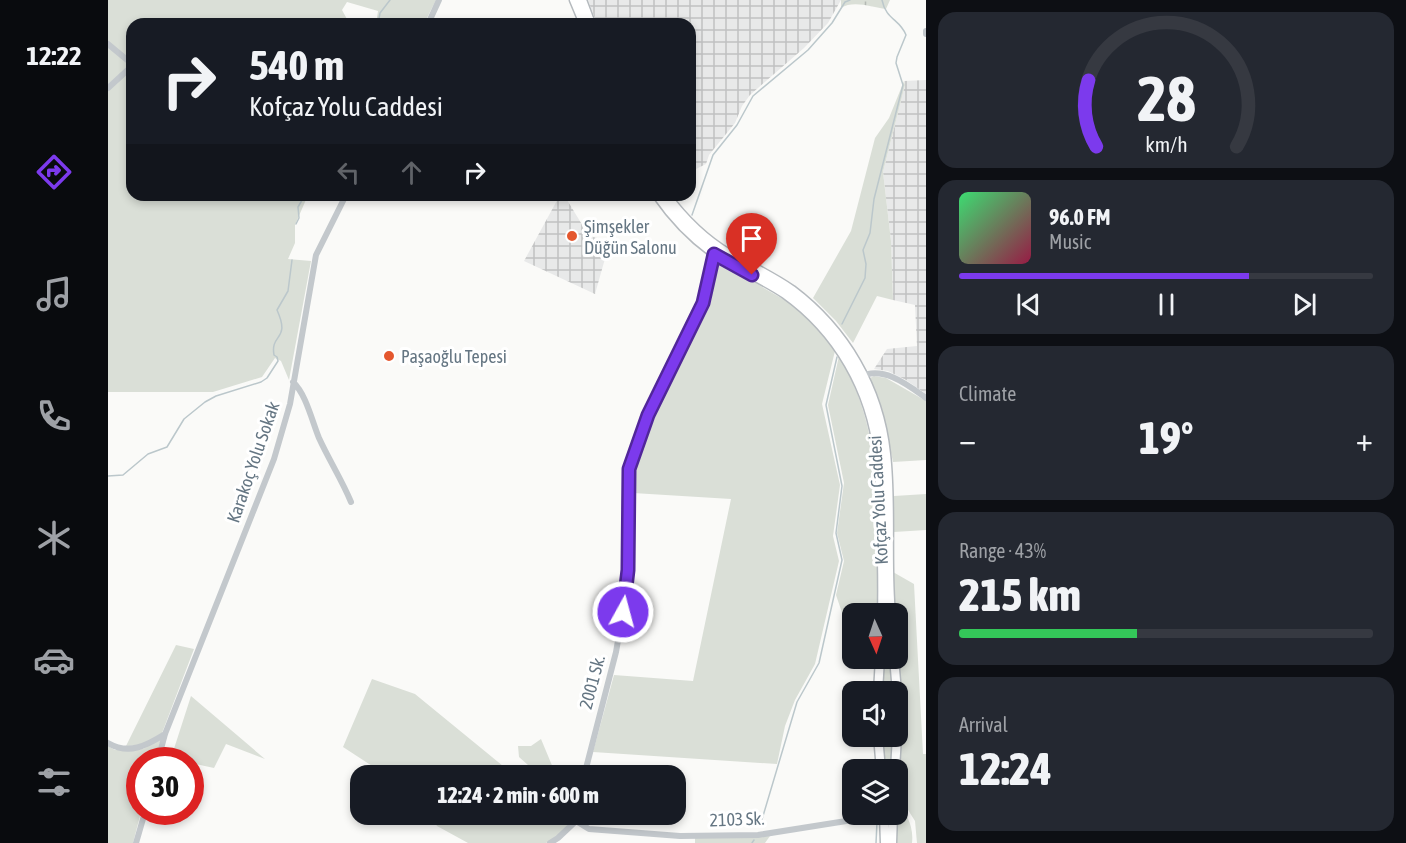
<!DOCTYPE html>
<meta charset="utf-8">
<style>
:root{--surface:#171b24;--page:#242831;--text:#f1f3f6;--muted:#9ea1a6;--line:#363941;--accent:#7c3aed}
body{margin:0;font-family:"Asap Condensed",sans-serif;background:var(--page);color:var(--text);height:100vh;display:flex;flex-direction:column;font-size:22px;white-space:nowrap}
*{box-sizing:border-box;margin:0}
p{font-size:20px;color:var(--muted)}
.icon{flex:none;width:33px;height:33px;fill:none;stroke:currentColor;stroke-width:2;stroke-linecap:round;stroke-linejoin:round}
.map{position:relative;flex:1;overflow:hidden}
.sheet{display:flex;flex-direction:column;gap:12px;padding:12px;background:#0d0f14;width:480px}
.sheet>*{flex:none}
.banner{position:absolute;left:18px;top:18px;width:570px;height:183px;border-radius:18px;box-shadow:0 3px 9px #0003;background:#171b24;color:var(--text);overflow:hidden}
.needle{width:39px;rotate:177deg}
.buttons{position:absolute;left:734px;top:603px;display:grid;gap:12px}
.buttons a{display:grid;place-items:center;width:66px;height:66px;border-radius:12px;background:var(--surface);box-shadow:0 3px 9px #0003;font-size:30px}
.speed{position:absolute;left:18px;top:747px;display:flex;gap:12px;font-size:30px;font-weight:700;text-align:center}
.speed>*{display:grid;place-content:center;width:78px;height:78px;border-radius:50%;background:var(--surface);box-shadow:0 3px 9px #0003;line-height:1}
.speed .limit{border:9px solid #d22;background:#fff;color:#111}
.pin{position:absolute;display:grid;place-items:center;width:51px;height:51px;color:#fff;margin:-62px -26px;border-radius:50% 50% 50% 0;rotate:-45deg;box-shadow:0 0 6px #0007}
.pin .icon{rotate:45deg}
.me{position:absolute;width:66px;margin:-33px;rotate:7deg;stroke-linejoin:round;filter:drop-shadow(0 0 4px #0008)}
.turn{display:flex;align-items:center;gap:21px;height:126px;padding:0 24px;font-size:27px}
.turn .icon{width:78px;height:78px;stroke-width:2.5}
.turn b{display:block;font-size:42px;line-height:51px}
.lanes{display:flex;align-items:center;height:57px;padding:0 24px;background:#0003;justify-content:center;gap:30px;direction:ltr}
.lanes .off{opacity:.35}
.big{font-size:45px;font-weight:800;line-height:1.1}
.sheet .widget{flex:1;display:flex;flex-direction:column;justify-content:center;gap:9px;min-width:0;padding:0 21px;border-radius:18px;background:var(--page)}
.sheet .dial{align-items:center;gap:0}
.dial svg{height:156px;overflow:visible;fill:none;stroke:var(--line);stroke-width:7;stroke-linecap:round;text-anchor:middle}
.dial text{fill:var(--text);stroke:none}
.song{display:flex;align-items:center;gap:18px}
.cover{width:72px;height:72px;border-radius:9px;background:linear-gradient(135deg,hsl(140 70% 55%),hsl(340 70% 35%))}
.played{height:6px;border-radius:3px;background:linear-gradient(90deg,var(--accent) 70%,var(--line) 70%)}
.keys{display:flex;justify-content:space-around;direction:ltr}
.heat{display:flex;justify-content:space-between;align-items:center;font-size:33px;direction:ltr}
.charge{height:9px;border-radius:4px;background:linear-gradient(90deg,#34c759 43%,var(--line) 0)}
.trip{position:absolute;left:242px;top:765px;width:336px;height:60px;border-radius:18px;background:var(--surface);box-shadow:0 3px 9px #0003;font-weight:800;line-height:60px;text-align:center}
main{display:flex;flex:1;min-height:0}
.tabs{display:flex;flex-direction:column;width:108px;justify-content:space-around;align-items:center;background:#090b0e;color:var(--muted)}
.tabs .icon{width:42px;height:42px}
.tabs .selected{color:var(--accent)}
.tabs b{font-size:27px;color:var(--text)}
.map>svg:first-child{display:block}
.industrial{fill:url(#industrial-grid)}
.green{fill:#dadfd7}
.wetland{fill:url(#wetland-marsh)}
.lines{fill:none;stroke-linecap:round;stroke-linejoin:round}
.stream{stroke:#bbc7cb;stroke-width:1.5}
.major-casing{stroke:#b5babe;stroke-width:11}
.minor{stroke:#c3c8cc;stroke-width:6}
.major{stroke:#fff;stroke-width:8}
.route-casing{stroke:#51269a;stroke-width:15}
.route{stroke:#7c3aed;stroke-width:10}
.poi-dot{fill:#e4572e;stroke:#fff;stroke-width:2}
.labels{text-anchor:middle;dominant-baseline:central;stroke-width:6;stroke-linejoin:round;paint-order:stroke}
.poi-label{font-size:18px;fill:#657683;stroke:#fff;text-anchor:start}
.street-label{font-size:18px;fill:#657683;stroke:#fff}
</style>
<main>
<nav class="tabs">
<b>12:22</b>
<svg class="icon selected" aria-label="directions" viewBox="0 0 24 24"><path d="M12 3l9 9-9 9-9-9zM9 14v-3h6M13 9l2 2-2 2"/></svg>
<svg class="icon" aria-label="music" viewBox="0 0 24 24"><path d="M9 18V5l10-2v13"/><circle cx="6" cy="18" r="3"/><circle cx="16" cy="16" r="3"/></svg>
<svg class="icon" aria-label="phone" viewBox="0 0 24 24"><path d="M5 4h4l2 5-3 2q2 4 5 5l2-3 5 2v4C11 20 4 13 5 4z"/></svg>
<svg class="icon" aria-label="climate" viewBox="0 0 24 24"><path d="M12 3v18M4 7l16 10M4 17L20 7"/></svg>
<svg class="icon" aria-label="car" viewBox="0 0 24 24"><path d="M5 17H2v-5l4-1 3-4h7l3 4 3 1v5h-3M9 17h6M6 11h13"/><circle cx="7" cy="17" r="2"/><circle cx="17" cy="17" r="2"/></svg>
<svg class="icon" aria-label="filters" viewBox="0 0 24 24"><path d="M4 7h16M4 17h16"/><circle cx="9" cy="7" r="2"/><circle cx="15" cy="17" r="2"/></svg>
</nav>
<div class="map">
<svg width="818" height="843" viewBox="0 0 818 843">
<defs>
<pattern id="industrial-grid" width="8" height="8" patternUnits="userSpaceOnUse" patternTransform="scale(1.5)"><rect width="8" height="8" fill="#e8e9e9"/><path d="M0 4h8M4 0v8" fill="none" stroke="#c0c1c2"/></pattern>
<pattern id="wetland-marsh" width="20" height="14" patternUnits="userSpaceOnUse" patternTransform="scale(1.5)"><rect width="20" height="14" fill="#dadfd7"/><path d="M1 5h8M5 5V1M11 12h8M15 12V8" fill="none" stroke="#b4b9b4"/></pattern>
</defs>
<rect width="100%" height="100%" fill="#fafaf8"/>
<path class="industrial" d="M480,0H733L720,23L696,48L642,95L634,106L627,123L601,155L598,164L582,172V24H489Z
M818,80V394L798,380L780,371L766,369L779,349L809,346L807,305L785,300L783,241L775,172L797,85L796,81Z
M452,195H456L481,236L502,241L487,294L416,261Z"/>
<path class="green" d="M0,0H328L316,24H268L270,11L239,2L234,10L240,21L239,24H24V195H200L187,225V243L180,259L203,261L181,380L173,361L167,358L154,377L105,392H0Z
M796,81L797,85L775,172L783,241L785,300L769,296L745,343L728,321L705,298L743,231L767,138L781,118Z
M609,261L682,303L708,326L727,351L714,404L732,485L725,536L731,561L707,664L687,700L677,726L669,764L485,752L506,675L585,681L623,499L525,493L530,456L579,345L603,301Z
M731,356C767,418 767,466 769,535C770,561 772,588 770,613L744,614V642L728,595L736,561L729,533L736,483L720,405Z
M766,376L778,378L818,401V460L785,462L774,409L762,378Z
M818,494V530L786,532V496Z
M785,572L806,584L815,754H818V843H809L807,821L790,794L794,729Z
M68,645L86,649L54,733L35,745L18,746Z
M776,659H782L785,691L774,692Z
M264,679L307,694L406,775H278L235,747Z
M83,696L157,759L118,744L106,768L83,763L82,760L63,758Z
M774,737H786L784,769H776Z
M53,739L47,760H32L33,812L25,843H0V746L7,750L35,749Z
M433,739L448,775H411L420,765L411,757L410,746H423Z
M789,800C798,814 806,825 804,843H788Z
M465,814L466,818L449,837L438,843H360L329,826L322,815Z
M662,836L657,843H587V838Z"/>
<path class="wetland" d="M733,0H782L778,9C764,7 745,0 733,8Z"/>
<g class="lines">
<path class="stream" d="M270,24L272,13L282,0
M584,215L605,155L629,125L645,96L700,50L724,23L737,2L742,0
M188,224L191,218L190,207L197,195
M734,324L757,278L758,264L755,250L762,233L766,199L795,85L788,63L789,57L798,35C792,19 778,20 774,0
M0,476L15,475L40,454L59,447L76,419L97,402L108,396L153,382L159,378L170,361L169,357L166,355C162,333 183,341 169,310L180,291L184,260
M652,826L689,702L711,663L734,560L728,533L734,486L718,405L729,357
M644,843L646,840
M768,843L769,822"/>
<defs>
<path id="major" d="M466,0L476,24
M474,0L483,24
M549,195C567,221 590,244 617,261C637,272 658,281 677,294C730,332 763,390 770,454C773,477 772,500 773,522C774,553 775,583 774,614
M558,195C575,218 596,239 621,254C642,266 664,276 684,290C737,330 771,388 778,454C784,507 778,561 783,614
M786,658L789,692
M770,692L772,658
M789,708V722
M770,736L773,770
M787,770L789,736
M776,814L777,843
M784,843L785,814"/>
</defs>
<use href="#major" class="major-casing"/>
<path class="minor" d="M320,24L331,0
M818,31V34
M0,44L24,64
M0,88L24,66
M752,377C775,365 800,385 818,398
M185,382C198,394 204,421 211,438C221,460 234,480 243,502
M0,743C21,755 38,746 57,734
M50,760L57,734L166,459L182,404L208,255L238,195
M476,776L508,652L515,612L520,570L521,469L540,415L568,355L595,303L606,254
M467,814L468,821L481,829L572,836L650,835L776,815
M28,843L37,812
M442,843L450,838L468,821"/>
<use href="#major" class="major"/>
</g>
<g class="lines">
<defs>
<path id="route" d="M515,612L520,570L521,469L540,415L595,303L606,254L644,275"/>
</defs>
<use href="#route" class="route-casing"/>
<use href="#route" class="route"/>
</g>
<g class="poi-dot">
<circle cx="464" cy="236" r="6"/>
<circle cx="281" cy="356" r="6"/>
</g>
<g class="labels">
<g class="poi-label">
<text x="476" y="226">Şimşekler<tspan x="476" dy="21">Düğün Salonu</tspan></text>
<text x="293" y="356">Paşaoğlu Tepesi</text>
</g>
<g class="street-label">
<text transform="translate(145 462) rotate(-71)">Karakoç Yolu Sokak</text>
<text transform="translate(770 500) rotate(-93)">Kofçaz Yolu Caddesi</text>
<text transform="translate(484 682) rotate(-75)">2001 Sk.</text>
<text transform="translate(629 819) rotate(-2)">2103 Sk.</text>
</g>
</g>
</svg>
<div class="buttons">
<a><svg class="needle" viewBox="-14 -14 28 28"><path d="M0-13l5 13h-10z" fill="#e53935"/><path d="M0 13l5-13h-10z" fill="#9ea1a6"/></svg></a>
<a><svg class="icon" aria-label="sound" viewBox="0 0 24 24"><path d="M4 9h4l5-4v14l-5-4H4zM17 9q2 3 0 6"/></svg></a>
<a><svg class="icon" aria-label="layers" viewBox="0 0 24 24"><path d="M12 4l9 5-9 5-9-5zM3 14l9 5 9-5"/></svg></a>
</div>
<div class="speed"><div class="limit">30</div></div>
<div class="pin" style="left:644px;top:275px;background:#d93025"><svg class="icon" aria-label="arrive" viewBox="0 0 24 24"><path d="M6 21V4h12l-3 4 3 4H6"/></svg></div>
<svg class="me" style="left:515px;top:612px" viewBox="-20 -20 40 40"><circle r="17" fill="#7c3aed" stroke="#fff" stroke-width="3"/><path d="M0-11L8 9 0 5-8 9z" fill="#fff"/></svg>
<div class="trip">12:24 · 2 min · 600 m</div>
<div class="banner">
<div class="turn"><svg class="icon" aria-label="right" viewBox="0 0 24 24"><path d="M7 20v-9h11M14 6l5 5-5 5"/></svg><div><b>540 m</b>Kofçaz Yolu Caddesi</div></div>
<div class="lanes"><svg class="icon off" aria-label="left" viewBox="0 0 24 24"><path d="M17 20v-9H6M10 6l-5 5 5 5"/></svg><svg class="icon off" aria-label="ahead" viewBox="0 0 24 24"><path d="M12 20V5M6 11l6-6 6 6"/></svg><svg class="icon" aria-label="right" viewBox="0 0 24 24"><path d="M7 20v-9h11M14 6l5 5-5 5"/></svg></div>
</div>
</div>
<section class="sheet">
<div class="widget dial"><svg viewBox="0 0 100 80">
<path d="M14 69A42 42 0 1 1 86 69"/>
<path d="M14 69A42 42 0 0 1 10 35" stroke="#7c3aed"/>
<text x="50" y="56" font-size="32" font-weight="700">28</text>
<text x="50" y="72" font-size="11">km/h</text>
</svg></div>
<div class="widget">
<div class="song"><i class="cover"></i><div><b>96.0 FM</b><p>Music</p></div></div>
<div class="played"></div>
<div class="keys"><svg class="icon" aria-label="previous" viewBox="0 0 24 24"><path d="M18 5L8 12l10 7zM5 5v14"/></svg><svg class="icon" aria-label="pause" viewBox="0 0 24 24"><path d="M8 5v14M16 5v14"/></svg><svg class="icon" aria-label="next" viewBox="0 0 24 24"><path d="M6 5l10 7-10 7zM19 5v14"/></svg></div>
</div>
<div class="widget"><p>Climate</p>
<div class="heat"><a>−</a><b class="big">19°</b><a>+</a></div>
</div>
<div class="widget"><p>Range · 43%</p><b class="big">215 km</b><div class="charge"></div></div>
<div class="widget"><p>Arrival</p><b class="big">12:24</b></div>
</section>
</main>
